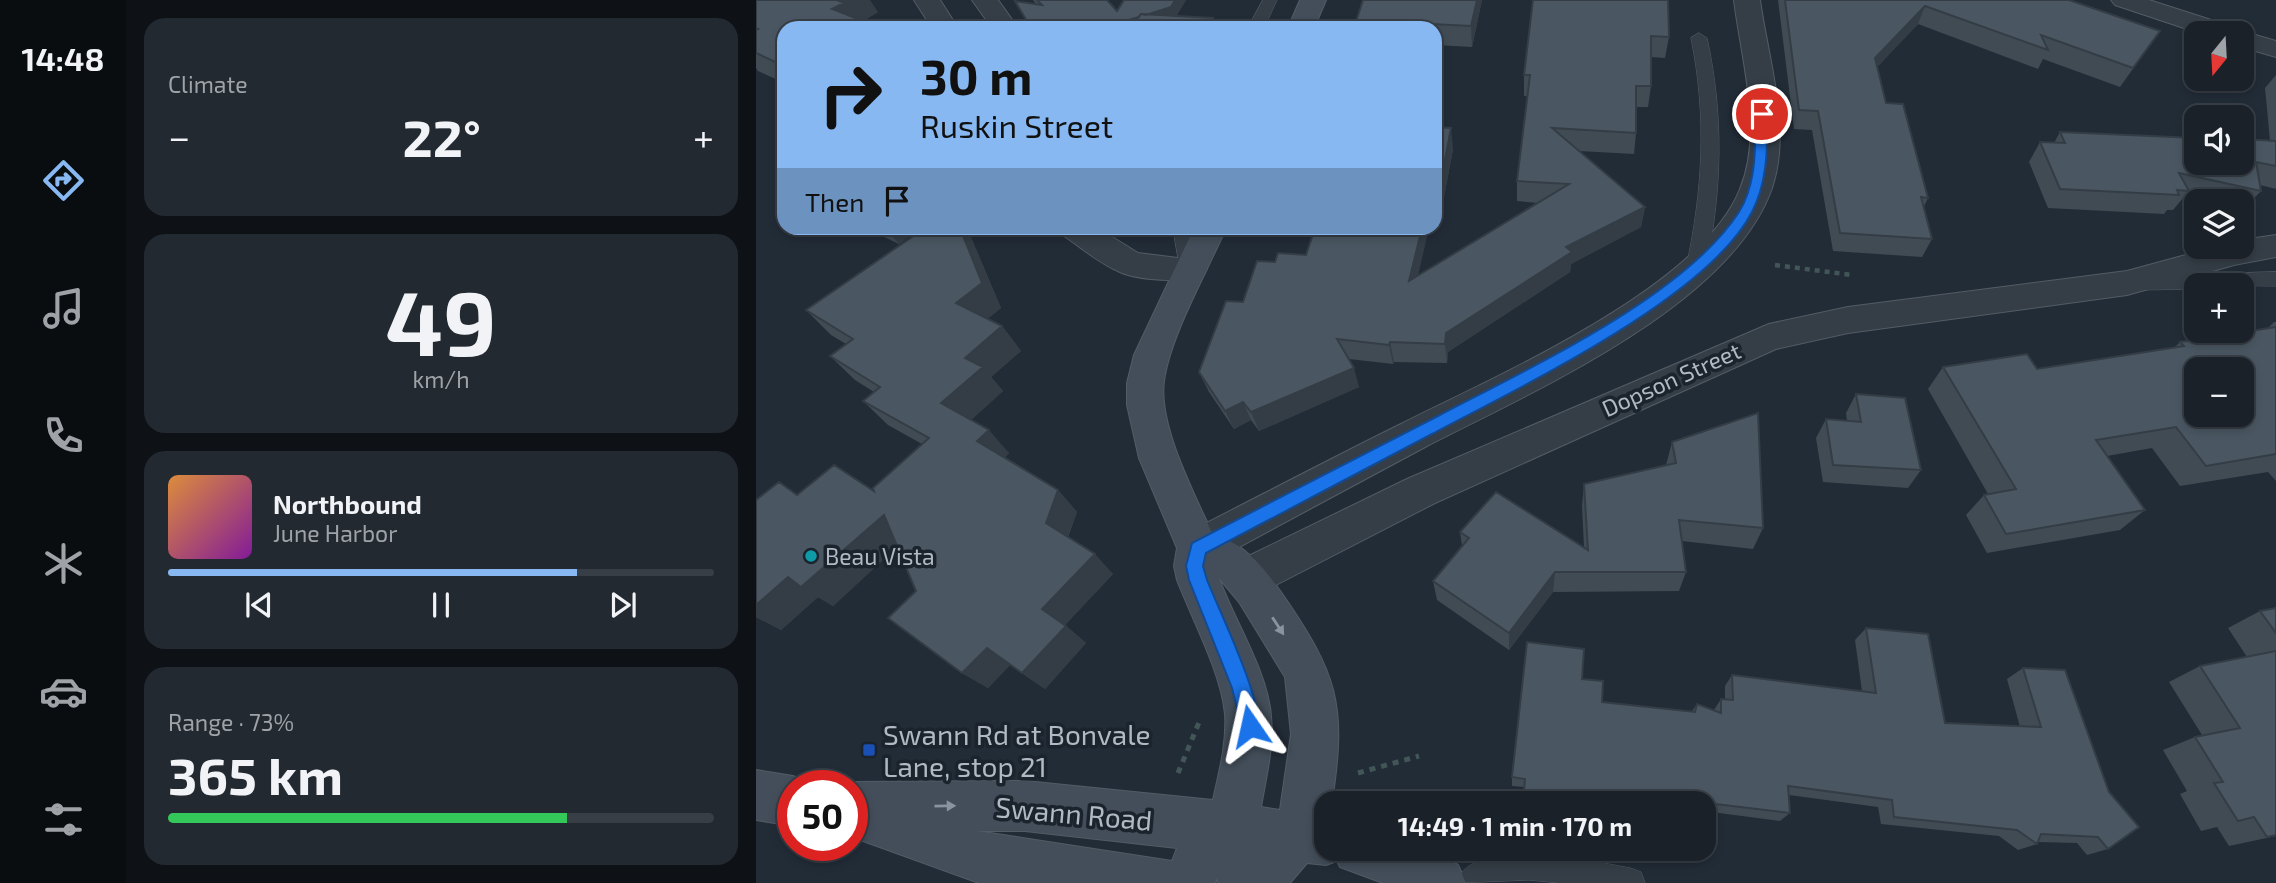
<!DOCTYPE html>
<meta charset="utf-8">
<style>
:root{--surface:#1a2129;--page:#232931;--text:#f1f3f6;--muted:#9fa3a8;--line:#383e46;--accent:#87b8f1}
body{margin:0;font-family:"Exo 2",sans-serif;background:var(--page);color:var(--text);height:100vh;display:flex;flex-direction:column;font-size:26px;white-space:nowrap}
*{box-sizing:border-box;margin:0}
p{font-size:23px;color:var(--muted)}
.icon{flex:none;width:38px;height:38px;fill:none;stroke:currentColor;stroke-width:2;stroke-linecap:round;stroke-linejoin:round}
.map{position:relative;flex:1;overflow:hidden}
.side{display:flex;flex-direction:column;gap:18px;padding:18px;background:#0e1217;width:630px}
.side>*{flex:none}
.hud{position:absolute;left:21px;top:21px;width:665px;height:214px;border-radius:21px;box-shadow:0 4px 10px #0003,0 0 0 2px var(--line);background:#87b8f1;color:#111;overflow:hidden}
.needle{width:46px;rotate:198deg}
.buttons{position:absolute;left:1428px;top:21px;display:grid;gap:14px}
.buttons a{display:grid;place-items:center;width:70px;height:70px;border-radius:14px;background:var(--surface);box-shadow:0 4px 10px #0003,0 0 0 2px var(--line);font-size:35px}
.speed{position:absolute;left:21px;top:770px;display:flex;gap:14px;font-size:35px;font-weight:700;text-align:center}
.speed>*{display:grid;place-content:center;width:91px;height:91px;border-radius:50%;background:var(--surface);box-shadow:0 4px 10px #0003,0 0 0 2px var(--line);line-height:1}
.speed .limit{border:10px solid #d22;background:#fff;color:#111}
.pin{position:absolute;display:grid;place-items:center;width:60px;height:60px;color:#fff;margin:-30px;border:4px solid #fff;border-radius:50%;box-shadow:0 2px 7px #0007}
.me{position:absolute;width:77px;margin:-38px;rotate:349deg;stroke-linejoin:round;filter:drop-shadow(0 0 5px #0008)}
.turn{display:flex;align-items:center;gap:24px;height:147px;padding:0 28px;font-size:32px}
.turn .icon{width:91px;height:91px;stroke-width:2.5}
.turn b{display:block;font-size:49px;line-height:60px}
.then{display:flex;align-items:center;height:66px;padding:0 28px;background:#0003;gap:14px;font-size:26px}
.big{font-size:52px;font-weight:700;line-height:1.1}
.side .card{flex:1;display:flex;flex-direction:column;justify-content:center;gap:10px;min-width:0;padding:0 24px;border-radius:21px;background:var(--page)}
.side .dial{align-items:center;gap:0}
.dial b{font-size:91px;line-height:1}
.song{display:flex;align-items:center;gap:21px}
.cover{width:84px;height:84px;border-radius:10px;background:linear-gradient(135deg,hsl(30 70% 55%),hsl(290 70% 35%))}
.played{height:7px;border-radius:4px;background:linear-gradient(90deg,var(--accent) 75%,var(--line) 75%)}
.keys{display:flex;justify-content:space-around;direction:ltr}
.heat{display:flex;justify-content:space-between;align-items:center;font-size:38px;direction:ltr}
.charge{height:10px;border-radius:5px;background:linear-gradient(90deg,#34c759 73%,var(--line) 0)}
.trip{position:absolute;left:558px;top:791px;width:402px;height:70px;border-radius:21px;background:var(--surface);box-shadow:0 4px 10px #0003,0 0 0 2px var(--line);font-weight:700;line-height:70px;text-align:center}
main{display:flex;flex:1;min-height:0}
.menu{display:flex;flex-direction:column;width:126px;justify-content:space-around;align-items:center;background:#0a0d10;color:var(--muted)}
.menu .icon{width:49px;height:49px}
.menu .active{color:var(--accent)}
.menu b{font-size:32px;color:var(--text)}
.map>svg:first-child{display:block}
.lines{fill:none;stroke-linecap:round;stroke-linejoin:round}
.service-casing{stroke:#535c65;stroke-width:1}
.minor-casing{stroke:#535c65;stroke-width:2}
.secondary-casing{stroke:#535c65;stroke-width:2}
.path-far1{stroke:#435657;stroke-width:4.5;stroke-dasharray:5 5;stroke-linecap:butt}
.path{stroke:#435657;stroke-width:5;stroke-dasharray:6 6;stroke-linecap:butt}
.service{fill:#353e47;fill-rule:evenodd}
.minor{fill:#353e47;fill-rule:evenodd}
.secondary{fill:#434e5a;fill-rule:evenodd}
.wall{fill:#404b54}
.shaded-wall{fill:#343d45}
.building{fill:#4a5762;stroke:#343d45;stroke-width:2;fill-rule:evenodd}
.oneway{fill:#8a949f}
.route{fill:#1a73e8;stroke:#114b97;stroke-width:2}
.culture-dot{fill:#0f9aa8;stroke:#1b232c;stroke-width:2.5}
.transit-dot{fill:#1a4fb4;stroke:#1b232c;stroke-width:2.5}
.labels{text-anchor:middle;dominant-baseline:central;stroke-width:7;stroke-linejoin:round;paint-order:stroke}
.street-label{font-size:23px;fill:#b0b9c4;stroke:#1b232c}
.poi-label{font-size:23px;fill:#b0b9c4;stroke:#1b232c;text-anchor:start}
.near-poi-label{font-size:28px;fill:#b0b9c4;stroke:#1b232c;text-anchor:start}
.near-street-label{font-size:28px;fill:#b0b9c4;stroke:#1b232c}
</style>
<main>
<nav class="menu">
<b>14:48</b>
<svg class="icon active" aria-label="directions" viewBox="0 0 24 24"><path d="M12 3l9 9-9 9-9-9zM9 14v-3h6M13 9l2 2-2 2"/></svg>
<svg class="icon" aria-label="music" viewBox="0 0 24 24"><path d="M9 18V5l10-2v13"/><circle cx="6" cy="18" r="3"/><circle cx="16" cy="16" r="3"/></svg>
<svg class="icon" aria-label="phone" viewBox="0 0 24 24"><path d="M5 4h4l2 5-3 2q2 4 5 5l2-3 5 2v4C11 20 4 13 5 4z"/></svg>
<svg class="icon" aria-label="climate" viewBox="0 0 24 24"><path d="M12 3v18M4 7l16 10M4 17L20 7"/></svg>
<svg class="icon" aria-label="car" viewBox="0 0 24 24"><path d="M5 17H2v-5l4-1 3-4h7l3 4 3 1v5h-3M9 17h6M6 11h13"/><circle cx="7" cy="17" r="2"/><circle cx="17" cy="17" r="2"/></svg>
<svg class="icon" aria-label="filters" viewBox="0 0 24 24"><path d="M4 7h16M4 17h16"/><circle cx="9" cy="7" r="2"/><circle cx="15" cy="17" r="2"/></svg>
</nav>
<section class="side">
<div class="card"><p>Climate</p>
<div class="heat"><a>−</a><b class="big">22°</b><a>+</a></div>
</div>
<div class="card dial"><b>49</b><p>km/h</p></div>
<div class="card">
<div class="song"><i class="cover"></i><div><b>Northbound</b><p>June Harbor</p></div></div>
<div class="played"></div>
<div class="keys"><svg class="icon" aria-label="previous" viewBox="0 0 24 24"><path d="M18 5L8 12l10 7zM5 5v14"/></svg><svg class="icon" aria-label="pause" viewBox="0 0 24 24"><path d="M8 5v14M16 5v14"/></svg><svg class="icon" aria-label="next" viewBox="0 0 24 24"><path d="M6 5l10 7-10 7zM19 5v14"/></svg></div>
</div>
<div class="card"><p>Range · 73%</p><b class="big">365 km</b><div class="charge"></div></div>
</section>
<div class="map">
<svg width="1520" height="883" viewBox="0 0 1520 883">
<rect width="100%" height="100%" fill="#222c37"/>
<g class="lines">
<defs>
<path id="service" d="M507,0H521L508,28H492Z
M943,33L951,38C968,116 966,190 950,268L940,275L930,268C947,190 951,116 935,38Z
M417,228H435L444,269L441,274H427L424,269Z
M1520,272V286L1440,285V289L1383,290L1373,283L1383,276Z
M773,849L874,868L885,872L889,883H804L773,880L699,883C709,858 748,851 773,849Z"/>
<path id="minor" d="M158,0H184L202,28H176Z
M216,0H242L262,28H236Z
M978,0H1004C1012,59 1036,129 1016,188C975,306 775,392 671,446C599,484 528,523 457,561L442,567L427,561L421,548L427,535C500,498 572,460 645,424C738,377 945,288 984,189C1008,132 985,59 978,0Z
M1355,0H1393L1477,27L1481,32L1486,31L1520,41V57L1486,47V33H1443L1359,5Z
M303,228H342L382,253L446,261L451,269L446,277C428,283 381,280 364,272C344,264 326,248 308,236Z
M1520,235V257L1478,265L1371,295L1092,333L1020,349L679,503L506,592L491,598L476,592L470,578L476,564L651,479L1013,324L1092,307L1371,271L1459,247H1486V240Z"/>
<path id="secondary" d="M544,0H570L558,28H532Z
M438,228H470C451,272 414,336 408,381C402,425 438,493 456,533C491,546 506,565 527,595C581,674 591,704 576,801L570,803V849H672L702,865L710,883H627L584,867L581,861L570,865L551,863L534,883H462L461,878L459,883H223L96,837V786H87L96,782L269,781L457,800C463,772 471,743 469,714C465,672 436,619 421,580L418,566L421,548L383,458L371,405V383L378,355ZM463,578L483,602L529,677L535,734L524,810L505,807C510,777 518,747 515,716C512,672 478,620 463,578ZM221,831H269L421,848L416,861Z
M0,770L37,776L54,784L37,786V826L0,820Z"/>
</defs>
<use href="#service" class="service-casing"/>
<use href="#minor" class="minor-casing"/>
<use href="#secondary" class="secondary-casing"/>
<path class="path-far1" d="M1019,265L1096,275"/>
<path class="path" d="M422,773L444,720
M602,773L663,756"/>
<use href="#service" class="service"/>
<use href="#minor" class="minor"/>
<use href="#secondary" class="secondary"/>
</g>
<path class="wall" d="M0,0L122,12L107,21L28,28V83L2,71L0,68Z
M277,0H351L361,11L368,0H430L420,16L457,18L460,28H274L259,1L281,5Z
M607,0H726L716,47L679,45V28H598Z
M777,0L913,37L909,58L895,57V86L892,107H880V133L878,154L823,151L889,207L885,227L815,264L814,272L692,352L691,363L638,362L637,364L593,359L603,387L503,431L495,420L478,429L453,392L443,372L487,302L519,262L550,255L662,276L782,203L761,201V181L772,96H768V75Z
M1022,0H1315L1314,1L1404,31L1364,87L1287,59L1282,69L1162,24L1121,67L1130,103L1172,198L1167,208L1176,239L1166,257L1077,251L1056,130L1038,129Z
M1520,75V189L1504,185L1505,191L1487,210H1486V201H1447L1428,197L1417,210H1411L1408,214L1292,208L1273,162L1284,142L1298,143L1304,132L1514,141L1509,88Z
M679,127L697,149L688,197L681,196L679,203Z
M109,228H165L143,244Z
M169,228H209L214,235L245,308L231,319L246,326L265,351L235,377L247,391L215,420L253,453L249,457L302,490L321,512L312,537L357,574L309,625L330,643L289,689L254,665L232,688L206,673L160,591L141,547L77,606L62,597L25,630L0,617V500L41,495L118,491L166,444L132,425L107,401L118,392L99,380L74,356L90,344L75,335L50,310Z
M1518,322H1520V481L1512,472L1424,486L1396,448L1351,456L1389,510L1364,530L1231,553L1210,515L1228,495L1232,494L1172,389L1187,367L1281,369L1419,347L1424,342L1512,328Z
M1100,394L1165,470L1152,488L1067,482L1060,438L1070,419L1091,421L1090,413Z
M916,442L1007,528L997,549L926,541L930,572L923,591L797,592L753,650L681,600L677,581L706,546L704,532L828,547L826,506L828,484L910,465Z
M1520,608V836L1473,846L1461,827L1445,831L1424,794L1431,791L1407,750L1439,737L1446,735L1413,682L1444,666L1491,657L1472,628L1504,611Z
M1110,628L1189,723L1264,727L1251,679L1267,668L1352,849L1331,855L1321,843L1282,842L1281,844L1262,850L1243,836L1125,824L1122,807L1033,795L1034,813L1024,821L948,811V803H767L768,787L756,786V777L826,679L846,702L936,711L941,704L958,710L965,699H969V686L976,675L1106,691L1099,640Z"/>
<path class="shaded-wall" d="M80,0H114L122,12L102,24L76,9Z
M419,0H430L419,19L389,28H345Z
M721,0H726L716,47L715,26Z
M1169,6L1162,24L1112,77L1119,58Z
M457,18L460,28H452Z
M695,128L697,149L688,197L686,176Z
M679,181L681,196L679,203Z
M889,207L885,227L815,264L814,272L692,352L691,363L689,344L690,333L810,247Z
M129,228H165L143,244Z
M204,228H209L214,235L245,308L220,328L200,303Z
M666,228H673L656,302L653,281Z
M246,326L265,351L235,377L247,391L207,427L185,403L209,358Z
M634,342L638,362L637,364L633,345Z
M598,368L603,387L503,431L495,412Z
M487,402L495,420L478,429L469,411Z
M233,430L253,453L242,463L221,441Z
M302,490L321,512L309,543L290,523Z
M128,515L154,535L77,606L62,597L25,630L0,617V605L32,577Z
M339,554L357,574L307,627L286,609Z
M799,572L797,592L753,650V633Z
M310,626L330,643L289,689L266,673Z
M231,648L255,664L232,688L206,673Z"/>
<path class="building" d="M0,0H81L88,3L76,9L125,28H28V66L0,53V30L2,29L0,28Z
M281,0H351L361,11L368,0H419L415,7L390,15L385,14L383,17L345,28H275L259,1L286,5Z
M607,0H721L715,26L676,24L675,28H598Z
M777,0H912L913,37L895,36V86H880V133L796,128L889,207L810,247L816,252L690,333L689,344L634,342L633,345L581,339L598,368L495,412L487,402L469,411L443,372L470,301L487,302L501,261L519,262L522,253L550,255L559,228H666L653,281L813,184L761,181L774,75H768Z
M1029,0H1313L1404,31L1377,68L1285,35L1292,50L1169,6L1119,58L1130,103L1147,104L1172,198L1165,197L1176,239L1084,233L1062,111L1043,110Z
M385,14L457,18L452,28H373Z
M679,127L695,128L686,176H679Z
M1304,132L1440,138V163H1486V139L1520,141V166L1500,162L1505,191L1423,173L1433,191L1421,190L1423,195L1304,189L1284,142L1309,143Z
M169,228H204L226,283L200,303L246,326L209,358L227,367L185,403L233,430L221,441L302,490L290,523L339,554L286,609L310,626L266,673L231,648L206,673L132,618L160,591L128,515L45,587L32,577L0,605V500L23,482L41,495L78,465L118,491L117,488L173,438L107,401L124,387L74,356L97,339L50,310Z
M1520,327V454L1450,466L1420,427L1340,440L1389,510L1250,534L1228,495L1260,489L1187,367L1271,354L1281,369L1428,346L1424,342ZM1440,369H1486V415H1440Z
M1100,394L1149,398L1165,470L1077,465L1070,419L1105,422Z
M1002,413L1007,528L923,520L930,572H799L753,633L677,581L713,538L704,532L740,492L832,550L828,484L920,463L916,442Z
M1520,608V633L1504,611Z
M1110,628L1172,634L1189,723L1285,727L1267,668L1309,670L1353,792L1383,827L1352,849L1342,837L1285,834L1281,844L1261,830L1138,817L1136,800L1032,786L1034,813L943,802L942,803H894L885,800V803H767L769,779L756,777L771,642L828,649L826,679L847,681L846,702L939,712L941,704L965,713V699L977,700L976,675L1120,693Z
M1520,651V835L1511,837L1498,817L1482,821L1458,783L1467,782L1439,737L1484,728L1444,666Z"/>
<defs><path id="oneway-solid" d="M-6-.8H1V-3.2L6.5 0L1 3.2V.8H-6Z" transform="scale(1.75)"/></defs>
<g class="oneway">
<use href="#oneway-solid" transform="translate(522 626) rotate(57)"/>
<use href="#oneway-solid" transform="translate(189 806) rotate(-1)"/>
</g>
<path class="route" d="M1006,110L1012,114C1011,148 1012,181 996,212C952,298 762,388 676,434C601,474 525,513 450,553L447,566L451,580C462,608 511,708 501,732L494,735L487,732L476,688L433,580L430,566L436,543C518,500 600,458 682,416C771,369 928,297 983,212C1001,183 999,146 1000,114Z"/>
<circle class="culture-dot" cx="55" cy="556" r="7"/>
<rect class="transit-dot" x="106" y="743" width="14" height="14" rx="3.5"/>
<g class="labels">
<g class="street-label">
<text transform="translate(915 379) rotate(-24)">Dopson Street</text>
</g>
<g class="poi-label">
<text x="69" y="556">Beau Vista</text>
</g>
<g class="near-poi-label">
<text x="127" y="734">Swann Rd at Bonvale<tspan x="127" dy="32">Lane, stop 21</tspan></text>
</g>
<g class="near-street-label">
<text transform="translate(318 813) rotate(5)">Swann Road</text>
</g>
</g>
</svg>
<div class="buttons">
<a><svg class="needle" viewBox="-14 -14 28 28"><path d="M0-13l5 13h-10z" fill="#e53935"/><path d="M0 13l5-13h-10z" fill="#9fa3a8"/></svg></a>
<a><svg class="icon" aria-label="sound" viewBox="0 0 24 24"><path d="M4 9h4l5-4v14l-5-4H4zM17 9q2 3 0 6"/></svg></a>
<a><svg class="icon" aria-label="layers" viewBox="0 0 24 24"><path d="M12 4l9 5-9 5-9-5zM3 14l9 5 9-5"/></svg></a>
<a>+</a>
<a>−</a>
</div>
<div class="speed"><div class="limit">50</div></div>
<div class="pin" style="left:1006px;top:114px;background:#d93025"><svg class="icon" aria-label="arrive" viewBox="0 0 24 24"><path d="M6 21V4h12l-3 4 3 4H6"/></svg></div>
<svg class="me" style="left:494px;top:726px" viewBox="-20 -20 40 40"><path d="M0-17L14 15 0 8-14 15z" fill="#1a73e8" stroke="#fff" stroke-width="4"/></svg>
<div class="trip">14:49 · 1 min · 170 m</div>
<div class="hud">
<div class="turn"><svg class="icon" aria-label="right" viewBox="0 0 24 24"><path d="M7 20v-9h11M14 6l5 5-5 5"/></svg><div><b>30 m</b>Ruskin Street</div></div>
<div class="then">Then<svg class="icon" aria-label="arrive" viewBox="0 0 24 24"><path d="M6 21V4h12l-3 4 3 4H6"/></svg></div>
</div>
</div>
</main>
